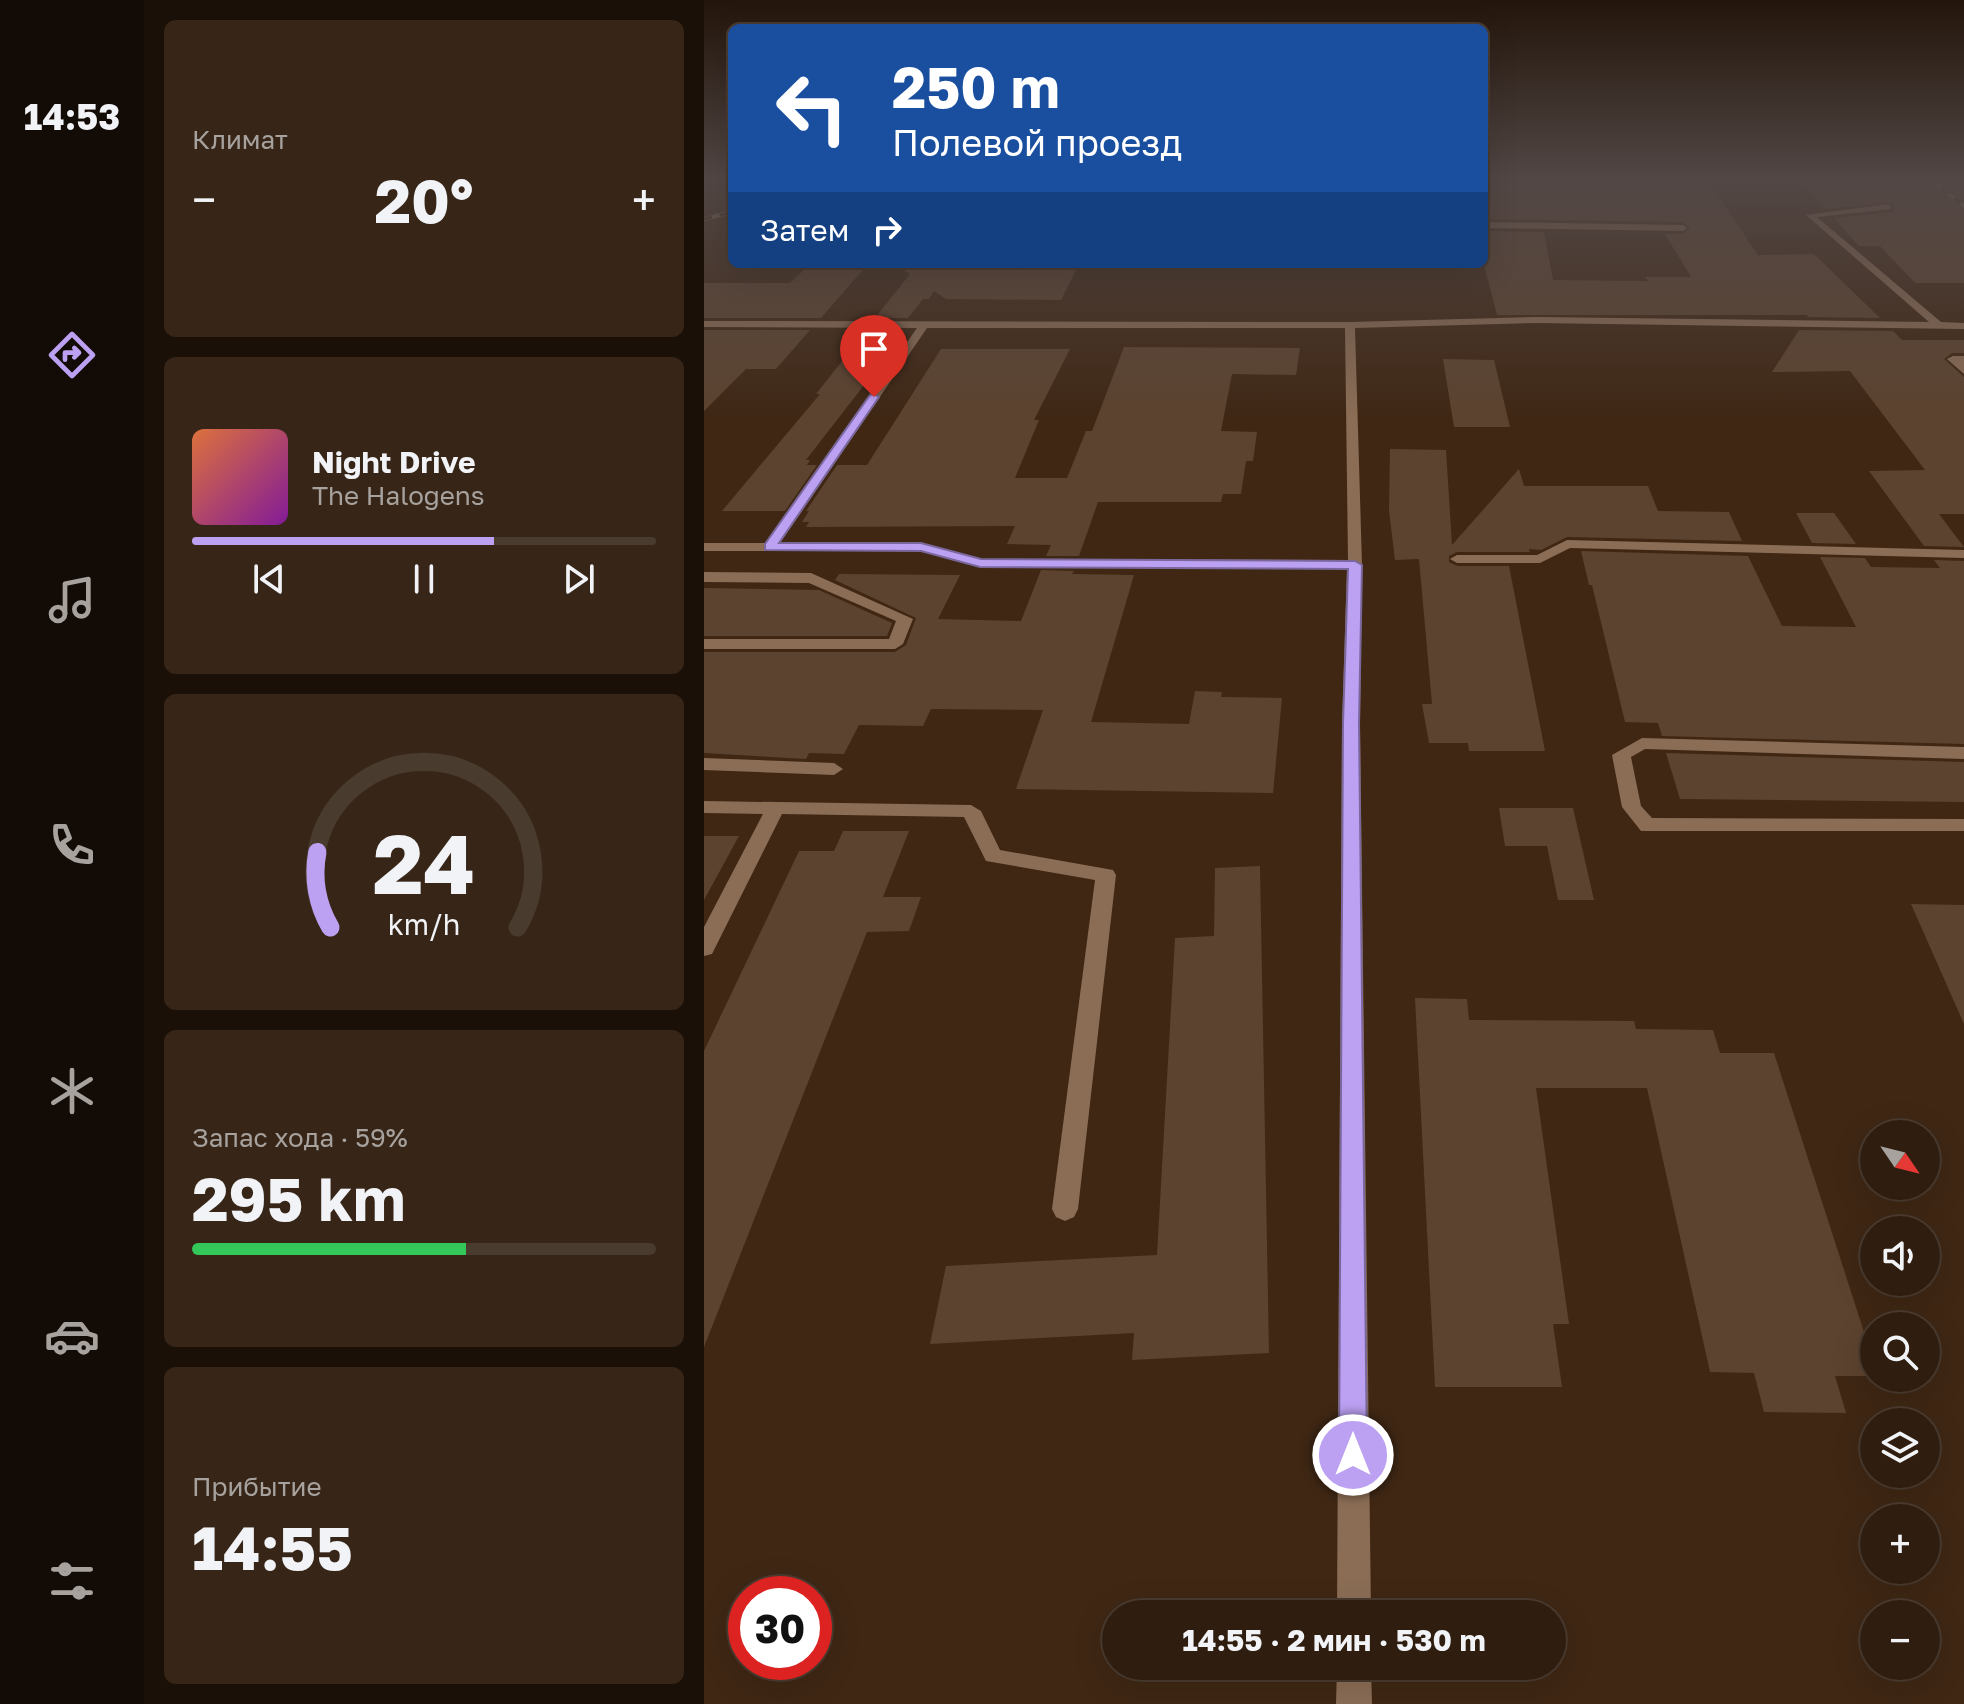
<!DOCTYPE html>
<html lang="ru">
<meta charset="utf-8">
<style>
:root{--surface:#2f1d0f;--page:#372618;--text:#f1f3f6;--muted:#a7a29e;--line:#4a3b2f;--accent:#bca0f2}
body{margin:0;font-family:"Golos Text",sans-serif;background:var(--page);color:var(--text);height:100vh;display:flex;flex-direction:column;font-size:30px;white-space:nowrap}
*{box-sizing:border-box;margin:0}
p{font-size:26px;color:var(--muted)}
.icon{flex:none;width:44px;height:44px;fill:none;stroke:currentColor;stroke-width:2;stroke-linecap:round;stroke-linejoin:round}
.map{position:relative;flex:1;overflow:hidden}
.drawer{display:flex;flex-direction:column;gap:20px;padding:20px;background:#1a1008;width:560px}
.drawer>*{flex:none}
.banner{position:absolute;left:24px;top:24px;width:760px;height:244px;border-radius:12px;box-shadow:0 8px 32px #0002,0 0 0 2px var(--line);background:#1a4fa0;color:#fff;overflow:hidden}
.needle{width:52px;rotate:125deg}
.tools{position:absolute;left:1156px;top:1120px;display:grid;gap:16px}
.tools a{display:grid;place-items:center;width:80px;height:80px;border-radius:50%;background:var(--surface);box-shadow:0 8px 32px #0002,0 0 0 2px var(--line);font-size:40px}
.speed{position:absolute;left:24px;top:1576px;display:flex;gap:16px;font-size:40px;font-weight:700;text-align:center}
.speed>*{display:grid;place-content:center;width:104px;height:104px;border-radius:50%;background:var(--surface);box-shadow:0 8px 32px #0002,0 0 0 2px var(--line);line-height:1}
.speed .limit{border:12px solid #d22;background:#fff;color:#111}
.pin{position:absolute;display:grid;place-items:center;width:68px;height:68px;color:#fff;margin:-82px -34px;border-radius:50% 50% 50% 0;rotate:-45deg;box-shadow:0 0 8px #0007}
.pin .icon{rotate:45deg}
.me{position:absolute;width:88px;margin:-44px;rotate:0deg;stroke-linejoin:round;filter:drop-shadow(0 0 6px #0008)}
.turn{display:flex;align-items:center;gap:28px;height:168px;padding:0 32px;font-size:36px}
.turn .icon{width:104px;height:104px;stroke-width:2.5}
.turn b{display:block;font-size:56px;line-height:68px}
.then{display:flex;align-items:center;height:76px;padding:0 32px;background:#0003;gap:16px;font-size:30px}
.big{font-size:60px;font-weight:700;line-height:1.1}
.drawer .tile{flex:1;display:flex;flex-direction:column;justify-content:center;gap:12px;min-width:0;padding:0 28px;border-radius:12px;background:var(--page)}
.drawer .dial{align-items:center;gap:0}
.dial svg{height:208px;overflow:visible;fill:none;stroke:var(--line);stroke-width:7;stroke-linecap:round;text-anchor:middle}
.dial text{fill:var(--text);stroke:none}
.song{display:flex;align-items:center;gap:24px}
.cover{width:96px;height:96px;border-radius:12px;background:linear-gradient(135deg,hsl(20 70% 55%),hsl(290 70% 35%))}
.played{height:8px;border-radius:4px;background:linear-gradient(90deg,var(--accent) 65%,var(--line) 65%)}
.keys{display:flex;justify-content:space-around;direction:ltr}
.heat{display:flex;justify-content:space-between;align-items:center;font-size:44px;direction:ltr}
.charge{height:12px;border-radius:6px;background:linear-gradient(90deg,#34c759 59%,var(--line) 0)}
.trip{position:absolute;left:398px;top:1600px;width:464px;height:80px;border-radius:40px;background:var(--surface);box-shadow:0 8px 32px #0002,0 0 0 2px var(--line);font-weight:700;line-height:80px;text-align:center}
main{display:flex;flex:1;min-height:0}
.menu{display:flex;flex-direction:column;width:144px;justify-content:space-around;align-items:center;background:#130c06;color:var(--muted)}
.menu .icon{width:56px;height:56px}
.menu .on{color:var(--accent)}
.menu b{font-size:36px;color:var(--text)}
.map>svg:first-child{display:block}
.building{fill:#5c432f}
.lines{fill:none;stroke-linecap:round;stroke-linejoin:round}
.minor{fill:#8b6d55;fill-rule:evenodd}
.rail-casing{stroke:#968272;stroke-width:4}
.rail{stroke:#341d0a;stroke-width:3;stroke-dasharray:8;stroke-linecap:butt}
.route{fill:#bca0f2;stroke:#7a689d;stroke-width:2}
</style>
<main>
<nav class="menu">
<b>14:53</b>
<svg class="icon on" aria-label="directions" viewBox="0 0 24 24"><path d="M12 3l9 9-9 9-9-9zM9 14v-3h6M13 9l2 2-2 2"/></svg>
<svg class="icon" aria-label="music" viewBox="0 0 24 24"><path d="M9 18V5l10-2v13"/><circle cx="6" cy="18" r="3"/><circle cx="16" cy="16" r="3"/></svg>
<svg class="icon" aria-label="phone" viewBox="0 0 24 24"><path d="M5 4h4l2 5-3 2q2 4 5 5l2-3 5 2v4C11 20 4 13 5 4z"/></svg>
<svg class="icon" aria-label="climate" viewBox="0 0 24 24"><path d="M12 3v18M4 7l16 10M4 17L20 7"/></svg>
<svg class="icon" aria-label="car" viewBox="0 0 24 24"><path d="M5 17H2v-5l4-1 3-4h7l3 4 3 1v5h-3M9 17h6M6 11h13"/><circle cx="7" cy="17" r="2"/><circle cx="17" cy="17" r="2"/></svg>
<svg class="icon" aria-label="filters" viewBox="0 0 24 24"><path d="M4 7h16M4 17h16"/><circle cx="9" cy="7" r="2"/><circle cx="15" cy="17" r="2"/></svg>
</nav>
<section class="drawer">
<div class="tile"><p>Климат</p>
<div class="heat"><a>−</a><b class="big">20°</b><a>+</a></div>
</div>
<div class="tile">
<div class="song"><i class="cover"></i><div><b>Night Drive</b><p>The Halogens</p></div></div>
<div class="played"></div>
<div class="keys"><svg class="icon" aria-label="previous" viewBox="0 0 24 24"><path d="M18 5L8 12l10 7zM5 5v14"/></svg><svg class="icon" aria-label="pause" viewBox="0 0 24 24"><path d="M8 5v14M16 5v14"/></svg><svg class="icon" aria-label="next" viewBox="0 0 24 24"><path d="M6 5l10 7-10 7zM19 5v14"/></svg></div>
</div>
<div class="tile dial"><svg viewBox="0 0 100 80">
<path d="M14 69A42 42 0 1 1 86 69"/>
<path d="M14 69A42 42 0 0 1 9 40" stroke="#bca0f2"/>
<text x="50" y="56" font-size="32" font-weight="700">24</text>
<text x="50" y="72" font-size="11">km/h</text>
</svg></div>
<div class="tile"><p>Запас хода · 59%</p><b class="big">295 km</b><div class="charge"></div></div>
<div class="tile"><p>Прибытие</p><b class="big">14:55</b></div>
</section>
<div class="map">
<svg width="1260" height="1704" viewBox="0 0 1260 1704">
<rect width="100%" height="100%" fill="#3f2714"/>
<path class="building" d="M780,179H1003L1054,255L1110,254L1176,318L1103,317L1104,315H793L780,265V231L840,232L849,280L944,281L941,277H987L961,234H979L986,228L979,222L780,219Z
M1094,179L1260,181V283H1211L1176,246H1155L1130,218L1188,212L1191,209L1188,202L1122,209Z
M106,264H164L117,318H0V283H86Z
M190,264H375L357,300L242,299L230,291L225,299H219L204,318H171L206,274Z
M0,330H106L72,369H42L0,411Z
M1095,330L1189,331L1198,340H1260V353H1248L1240,359L1260,377V514H1235L1260,547L1220,546L1165,471L1221,470L1146,371L1068,372Z
M162,331H195L182,349H188L102,460H106L103,465H113L81,511H18L116,394H112Z
M420,347L596,348L592,375L528,374L517,431L553,432L549,461H542L537,494H519L517,502H394L375,556H342L347,545L303,544L311,526L102,527L105,522H98L105,511H102L133,465H163L237,349H366L330,420H335L311,478H363L382,431H388Z
M739,359L790,360L806,427H750Z
M686,449L742,450L748,545L815,469L820,486H944L954,511L1025,512L1038,541L863,537L837,550L825,549L826,552H753L745,556V562L753,566H805L841,751H765L764,743H725L718,704H728L715,559L691,560L685,511Z
M1092,513H1130L1152,544L1108,543Z
M877,551L1044,556L1078,626L1152,627L1116,557L1161,558L1167,567L1236,568L1230,560L1260,561V744L958,736L954,723L921,722L888,585H885Z
M337,570L370,571L368,574L430,575L387,722L485,724L491,691L518,692L517,697L578,698L569,793L312,789L339,710L227,709L219,726L155,725L140,754L105,753L102,759L0,753V652H191L202,645L212,618L131,580L135,574L256,575L234,619L317,621Z
M0,588L115,590L188,623L183,636H0Z
M962,753L1260,762V802L976,799Z
M795,808H869L890,900H854L843,846H801Z
M139,831H205L179,897H217L205,931L163,932L0,1347V1051L95,851H130Z
M0,836H35L0,900Z
M556,866L565,1353L428,1360L430,1333L226,1344L242,1266L453,1255L471,938L510,936L511,868Z
M1207,904L1260,905V1024Z
M711,998L763,999L765,1020L930,1021L932,1029L1009,1030L1016,1053H1070L1170,1363V1376H1131L1142,1413L1060,1412L1050,1373L1006,1372L943,1088H832L865,1324H849L858,1387H731Z"/>
<g class="lines">
<path class="minor" d="M1185,204L1188,209L1113,217L1237,322L1260,323V329L833,323L651,328L658,565L656,724L667,1614H633L638,724L643,569L276,567L217,551H0V543H62L213,328L0,327V321L646,322L833,317L1225,322L1102,215ZM223,328H641L644,560L276,559L217,543H76Z
M780,222L979,225L983,228L979,231L780,228Z
M1249,356H1260V374L1243,359Z
M863,540L1260,550V558L866,548L836,563H753L746,559L753,555H833Z
M0,572L107,573L209,619L199,644L191,649H0V639H185L192,621L105,583L0,582Z
M938,738L1260,747V759L941,749L927,757L937,806L948,818L1260,819V831H937L918,807L908,755Z
M0,758L130,763L139,769L130,775L0,770Z
M0,801L267,805L277,811L296,850L409,870L412,875L374,1209L370,1217L361,1221L352,1217L348,1209L391,880L282,861L260,817L78,814L8,954L0,956V927L59,814L0,813Z
M633,1666H667L668,1704H632Z"/>
<defs>
<path id="rail" d="M1225,179L1260,206
M0,219L28,212"/>
</defs>
<use href="#rail" class="rail-casing"/>
<use href="#rail" class="rail"/>
</g>
<linearGradient id="sky" x2="0" y2="1"><stop stop-color="#23150b"/><stop offset="0.43" stop-color="#524745"/><stop offset="1" stop-color="#524745" stop-opacity="0"/></linearGradient>
<rect width="1260" height="417" fill="url(#sky)"/>
<path class="route" d="M170,394L175,397L75,543H217L277,559L651,561L658,565L655,724L663,1455L659,1465L649,1469L639,1465L635,1455L639,724L644,569L276,567L217,551L61,550V544L166,395Z"/>
</svg>
<div class="tools">
<a><svg class="needle" viewBox="-14 -14 28 28"><path d="M0-13l5 13h-10z" fill="#e53935"/><path d="M0 13l5-13h-10z" fill="#a7a29e"/></svg></a>
<a><svg class="icon" aria-label="sound" viewBox="0 0 24 24"><path d="M4 9h4l5-4v14l-5-4H4zM17 9q2 3 0 6"/></svg></a>
<a><svg class="icon" aria-label="search" viewBox="0 0 24 24"><circle cx="10" cy="10" r="6"/><path d="M15 15l6 6"/></svg></a>
<a><svg class="icon" aria-label="layers" viewBox="0 0 24 24"><path d="M12 4l9 5-9 5-9-5zM3 14l9 5 9-5"/></svg></a>
<a>+</a>
<a>−</a>
</div>
<div class="speed"><div class="limit">30</div></div>
<div class="pin" style="left:170px;top:397px;background:#d93025"><svg class="icon" aria-label="arrive" viewBox="0 0 24 24"><path d="M6 21V4h12l-3 4 3 4H6"/></svg></div>
<svg class="me" style="left:649px;top:1455px" viewBox="-20 -20 40 40"><circle r="17" fill="#bca0f2" stroke="#fff" stroke-width="3"/><path d="M0-11L8 9 0 5-8 9z" fill="#fff"/></svg>
<div class="trip">14:55 · 2 мин · 530 m</div>
<div class="banner">
<div class="turn"><svg class="icon" aria-label="left" viewBox="0 0 24 24"><path d="M17 20v-9H6M10 6l-5 5 5 5"/></svg><div><b>250 m</b>Полевой проезд</div></div>
<div class="then">Затем<svg class="icon" aria-label="right" viewBox="0 0 24 24"><path d="M7 20v-9h11M14 6l5 5-5 5"/></svg></div>
</div>
</div>
</main>
